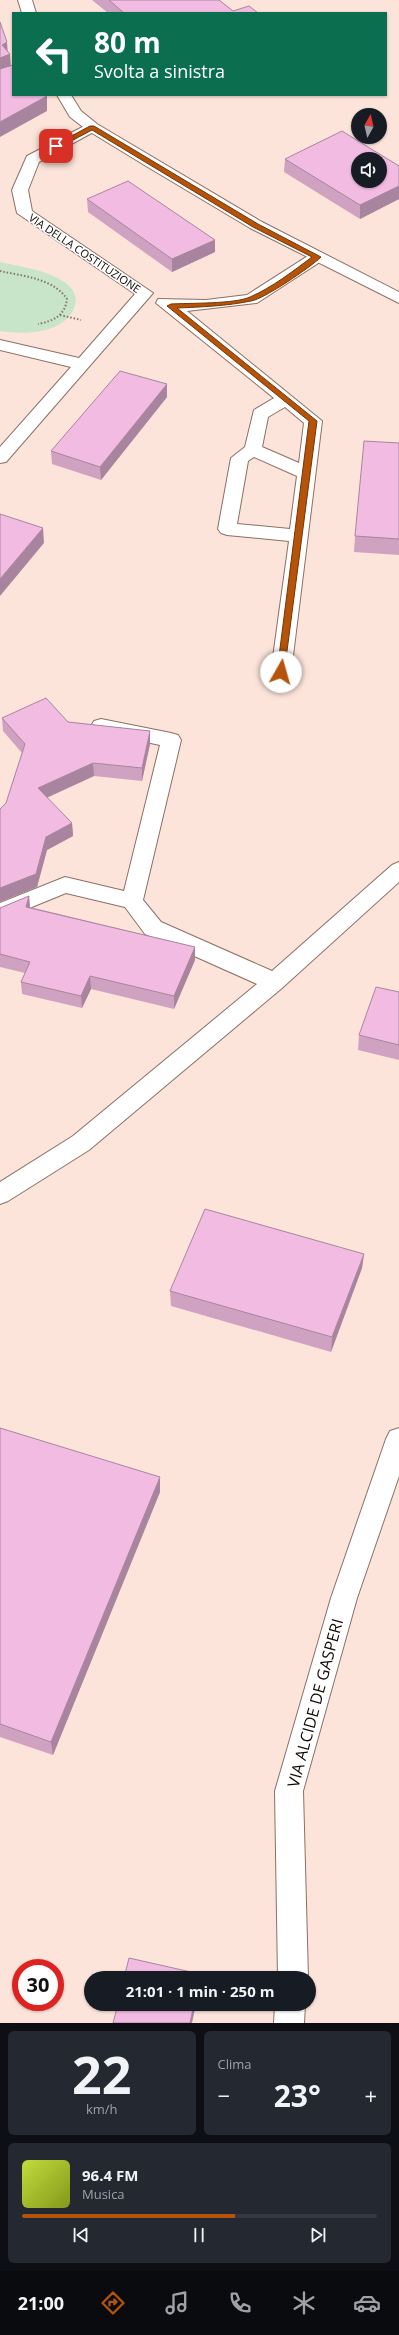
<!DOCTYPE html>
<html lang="it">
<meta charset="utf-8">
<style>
:root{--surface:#171b24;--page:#242831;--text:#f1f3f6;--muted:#9ea1a6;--line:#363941;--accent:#b45309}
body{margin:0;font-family:"Open Sans",sans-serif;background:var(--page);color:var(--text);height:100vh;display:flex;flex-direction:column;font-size:15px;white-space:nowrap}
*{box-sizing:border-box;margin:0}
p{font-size:13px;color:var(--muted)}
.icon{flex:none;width:22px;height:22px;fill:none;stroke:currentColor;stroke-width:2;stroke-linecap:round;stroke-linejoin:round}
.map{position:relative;height:2023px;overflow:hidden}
.panel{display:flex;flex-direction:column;gap:8px;padding:8px;background:#0d0f14;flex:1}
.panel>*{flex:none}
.top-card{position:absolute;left:12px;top:12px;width:375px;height:84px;border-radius:0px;box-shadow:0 1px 3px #0004;background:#0b6e4f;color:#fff;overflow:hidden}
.needle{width:26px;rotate:8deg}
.tools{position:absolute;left:351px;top:108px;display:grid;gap:8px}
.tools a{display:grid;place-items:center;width:36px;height:36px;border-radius:50%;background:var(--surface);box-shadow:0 1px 3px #0004;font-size:20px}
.speed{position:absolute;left:12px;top:1959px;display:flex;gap:8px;font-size:20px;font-weight:700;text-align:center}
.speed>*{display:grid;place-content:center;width:52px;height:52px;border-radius:50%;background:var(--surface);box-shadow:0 1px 3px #0004;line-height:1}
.speed .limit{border:6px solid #d22;background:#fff;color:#111}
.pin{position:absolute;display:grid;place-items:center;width:34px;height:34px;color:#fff;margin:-17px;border-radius:8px;box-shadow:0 2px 6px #0006}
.me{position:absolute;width:44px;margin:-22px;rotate:7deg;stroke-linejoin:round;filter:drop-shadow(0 0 3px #0008)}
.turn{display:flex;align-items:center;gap:14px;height:84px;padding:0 16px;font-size:18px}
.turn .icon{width:52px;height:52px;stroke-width:2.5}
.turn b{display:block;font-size:28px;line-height:34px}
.big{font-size:30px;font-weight:700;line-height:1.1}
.panel .tile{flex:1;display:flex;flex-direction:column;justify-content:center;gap:6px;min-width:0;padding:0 14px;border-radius:6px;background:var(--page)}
.panel .dial{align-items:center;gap:0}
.dial b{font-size:52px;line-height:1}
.song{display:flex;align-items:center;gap:12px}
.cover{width:48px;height:48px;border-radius:6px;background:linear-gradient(135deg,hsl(70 70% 55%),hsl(70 70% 35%))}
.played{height:4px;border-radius:2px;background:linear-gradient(90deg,var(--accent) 60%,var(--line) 60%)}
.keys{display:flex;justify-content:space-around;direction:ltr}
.heat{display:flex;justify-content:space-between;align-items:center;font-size:22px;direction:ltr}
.panel .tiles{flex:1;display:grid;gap:8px;grid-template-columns:1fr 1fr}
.tile:last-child{grid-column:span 2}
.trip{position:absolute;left:84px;top:1971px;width:232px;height:40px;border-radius:20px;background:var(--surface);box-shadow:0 1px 3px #0004;font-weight:700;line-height:40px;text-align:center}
.tab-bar{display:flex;height:64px;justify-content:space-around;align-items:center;background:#090b0e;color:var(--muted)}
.tab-bar .icon{width:28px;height:28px}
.tab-bar .selected{color:var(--accent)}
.tab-bar b{font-size:18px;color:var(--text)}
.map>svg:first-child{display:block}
.green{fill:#c8e5c9}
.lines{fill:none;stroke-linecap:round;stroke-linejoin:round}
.minor-casing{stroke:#8b7065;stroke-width:2}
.major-casing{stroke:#8b7065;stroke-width:2}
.path{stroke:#85756e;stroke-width:2;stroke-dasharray:1.5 2;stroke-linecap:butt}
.minor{fill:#fff;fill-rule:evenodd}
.major{fill:#fff;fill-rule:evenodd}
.wall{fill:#d0a2c2}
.shaded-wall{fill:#a9849e}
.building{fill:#f2bce2;stroke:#a9849e;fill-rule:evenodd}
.route{fill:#b45309;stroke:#753606}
.labels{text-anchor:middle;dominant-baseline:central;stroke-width:3;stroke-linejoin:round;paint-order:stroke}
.far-street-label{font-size:11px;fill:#120905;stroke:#fff}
.near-street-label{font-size:16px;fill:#120905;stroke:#fff}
</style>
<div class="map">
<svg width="399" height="2023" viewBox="0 0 399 2023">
<rect width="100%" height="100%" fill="#fce4da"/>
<path class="green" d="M0,262C21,267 49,270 67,284C73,289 78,297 75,305C67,334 24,335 0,331Z"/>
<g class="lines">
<defs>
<path id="minor" d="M92,122L100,127L97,130L39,162L28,190L32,211L153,293L6,462L0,463V447L71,367L0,350V340L79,358L135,294L17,213L12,190L27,156Z
M317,252L323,254L325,257L323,260L257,303L187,311L322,421L291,672L288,677L281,679L274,677L271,672L289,541L227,535L221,533L218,529L231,458L245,447L254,410L274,398L156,303L158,299L206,300L247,295L311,254ZM285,407L304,423L299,463L262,447L268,417ZM254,457L297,476L290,529L237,524L248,461Z
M101,719L171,733L178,735L181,740L143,900L161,922L272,971L392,865L399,862V882L282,988L89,1150L8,1201L0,1204V1182L73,1136L257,984L145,934L125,907L66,893L0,920V903L65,877L124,891L160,745L94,731L91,726L94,721Z"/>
<path id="major" d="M18,0H32L36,13H22Z
M57,95H71L81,111L97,124L262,222L399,292V303L250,228L146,166L87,130L70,117Z
M399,1428V1476L357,1598L303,1791L308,1978H278L275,1791L331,1598L386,1439L390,1431Z
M275,2004H305L304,2023H274Z"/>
</defs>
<use href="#minor" class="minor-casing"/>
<use href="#major" class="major-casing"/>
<path class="path" d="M0,271C22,276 53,278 67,299C65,316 53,321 38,324
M60,315L81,320"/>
<use href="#minor" class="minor"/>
<use href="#major" class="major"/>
</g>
<path class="wall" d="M92,0H219L233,11L258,13H108Z
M285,159L399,166V199L360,219L284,172Z
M87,199L215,240V252L172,272L88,212Z
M167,384V397L101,480L52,464L51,451Z
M399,443V555L354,552L355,536Z
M2,718L68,722L150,731V744L142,781L94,776L47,798L72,823L73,836L47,850L37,887L6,803L22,753L3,731Z
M29,896L30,907L195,947V960L174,1009L91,989L82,1008L22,994L21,982L25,973L0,967V908Z
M399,992V1060L358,1050L359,1035Z
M364,1254L362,1268L331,1352L171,1306L170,1291Z
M0,1428L160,1492L53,1755L0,1737Z"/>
<path class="shaded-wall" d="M7,42L8,55L10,54L11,69L0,73V58L2,45Z
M47,96V111L0,137V122Z
M399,186V199L360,219V205Z
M215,240V252L172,272V259Z
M167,384V397L101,480L100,467Z
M43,528L44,543L0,596V579Z
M150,731V744L142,781V768Z
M93,763L94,776L39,801L38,788Z
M72,823L73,836L47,850L37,887L0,902V888L46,837Z
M29,896L30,909L26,907Z
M195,947V960L174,1009V996Z
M90,976L91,989L82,1008L81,996Z
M364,1254L362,1268L331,1352L332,1337Z
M160,1477V1492L53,1755L51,1742Z
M194,2004H196L192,2023H190Z"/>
<path class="building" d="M109,0H219L233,11L249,6L258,13H124Z
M0,22L7,42L2,45L10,54L0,58Z
M13,65V95H46L47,96L0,122V69Z
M342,131L399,166V186L360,205L285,159ZM358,159H380V181H358Z
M128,181L215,240L172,259L87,199Z
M120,371L167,384L100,467L51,451Z
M364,441L399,443V539L355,536Z
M0,514L43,528L0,579Z
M46,698L68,722L150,731L142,768L93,763L38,788L72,823L46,837L36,874L0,888V809L6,803L25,744L2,718Z
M29,896L26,907L195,947L174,996L90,976L81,996L21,982L30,962L0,954V908Z
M376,987L399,992V1045L359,1035Z
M205,1209L364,1254L332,1337L170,1291Z
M0,1428L160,1477L51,1742L0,1724Z
M129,1958L200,1974L199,1978H124Z
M118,2004H194L190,2023H113Z"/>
<path class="route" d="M90,126H94L258,224L321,257C311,267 264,299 251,301C227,306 201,307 177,308L317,421L284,674L277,672L309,421L167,306L171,304C189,303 235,304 250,297C273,287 293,271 312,257L253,227L92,130L58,148L53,146Z"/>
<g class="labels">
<g class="far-street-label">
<text transform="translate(85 253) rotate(34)">VIA DELLA COSTITUZIONE</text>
</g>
<g class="near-street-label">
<text transform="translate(315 1703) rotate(-75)">VIA ALCIDE DE GASPERI</text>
</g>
</g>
</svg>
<div class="tools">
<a><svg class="needle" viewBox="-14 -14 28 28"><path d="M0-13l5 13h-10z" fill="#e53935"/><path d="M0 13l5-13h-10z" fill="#9ea1a6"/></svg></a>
<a><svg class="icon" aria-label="sound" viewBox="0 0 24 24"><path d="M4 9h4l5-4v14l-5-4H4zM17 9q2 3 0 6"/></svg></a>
</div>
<div class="speed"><div class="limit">30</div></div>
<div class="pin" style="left:56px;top:146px;background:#d93025"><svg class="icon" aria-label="arrive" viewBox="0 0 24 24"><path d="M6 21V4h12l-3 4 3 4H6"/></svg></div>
<svg class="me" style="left:281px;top:672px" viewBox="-20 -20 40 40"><circle r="19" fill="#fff"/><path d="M0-13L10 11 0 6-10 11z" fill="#b45309"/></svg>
<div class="trip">21:01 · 1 min · 250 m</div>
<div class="top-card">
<div class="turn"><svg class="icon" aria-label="left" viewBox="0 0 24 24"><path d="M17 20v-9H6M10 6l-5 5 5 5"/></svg><div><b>80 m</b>Svolta a sinistra</div></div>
</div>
</div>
<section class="panel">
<div class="tiles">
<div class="tile dial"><b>22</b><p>km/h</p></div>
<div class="tile"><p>Clima</p>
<div class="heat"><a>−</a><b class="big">23°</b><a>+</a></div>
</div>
<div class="tile">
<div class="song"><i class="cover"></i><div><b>96.4 FM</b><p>Musica</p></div></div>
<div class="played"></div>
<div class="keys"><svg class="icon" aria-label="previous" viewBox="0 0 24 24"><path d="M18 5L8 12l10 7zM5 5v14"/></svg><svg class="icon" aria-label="pause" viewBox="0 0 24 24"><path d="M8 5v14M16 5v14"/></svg><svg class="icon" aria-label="next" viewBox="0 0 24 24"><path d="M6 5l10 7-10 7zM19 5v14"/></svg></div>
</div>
</div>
</section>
<nav class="tab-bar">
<b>21:00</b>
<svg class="icon selected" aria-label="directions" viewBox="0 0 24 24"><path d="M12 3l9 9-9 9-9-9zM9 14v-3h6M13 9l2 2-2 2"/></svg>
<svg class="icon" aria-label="music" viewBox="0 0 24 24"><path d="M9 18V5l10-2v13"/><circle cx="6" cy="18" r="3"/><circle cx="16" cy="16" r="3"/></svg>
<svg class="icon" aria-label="phone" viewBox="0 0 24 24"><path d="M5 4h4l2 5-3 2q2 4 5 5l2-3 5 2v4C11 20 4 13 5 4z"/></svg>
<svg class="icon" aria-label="climate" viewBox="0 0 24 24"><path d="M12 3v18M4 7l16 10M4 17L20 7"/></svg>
<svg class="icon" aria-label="car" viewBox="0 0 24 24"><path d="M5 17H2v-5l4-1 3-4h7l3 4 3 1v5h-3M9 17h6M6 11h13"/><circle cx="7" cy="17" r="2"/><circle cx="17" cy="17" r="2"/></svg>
</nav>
